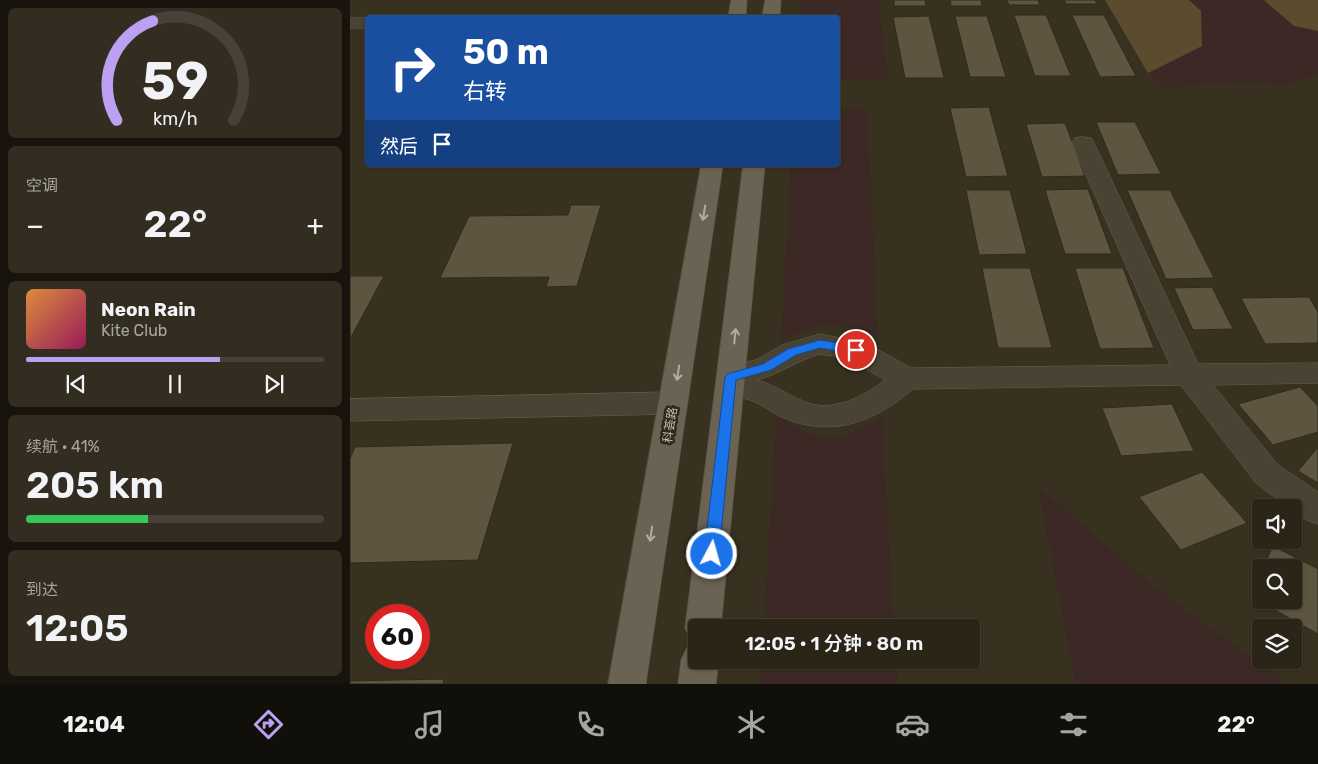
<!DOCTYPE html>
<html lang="zh">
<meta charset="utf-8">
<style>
:root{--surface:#2b2518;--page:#332d21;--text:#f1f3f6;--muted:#a6a5a2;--line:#474237;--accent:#bca0f2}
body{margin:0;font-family:Rubik,"Noto Sans SC",sans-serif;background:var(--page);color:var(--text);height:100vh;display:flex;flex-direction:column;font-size:19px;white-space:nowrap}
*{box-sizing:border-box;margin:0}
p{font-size:16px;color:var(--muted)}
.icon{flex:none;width:28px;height:28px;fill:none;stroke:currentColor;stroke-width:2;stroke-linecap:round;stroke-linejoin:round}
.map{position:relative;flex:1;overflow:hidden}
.drawer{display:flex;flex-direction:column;gap:8px;padding:8px;background:#18140d;width:350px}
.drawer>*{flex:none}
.top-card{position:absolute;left:15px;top:15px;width:475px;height:152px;border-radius:5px;box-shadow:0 1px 4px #0004,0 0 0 1px var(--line);background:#1a4fa0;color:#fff;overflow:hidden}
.controls{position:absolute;left:902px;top:499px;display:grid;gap:10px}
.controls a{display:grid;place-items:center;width:50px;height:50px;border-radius:5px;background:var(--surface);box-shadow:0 1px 4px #0004,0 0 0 1px var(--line);font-size:25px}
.speed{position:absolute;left:15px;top:604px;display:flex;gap:10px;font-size:25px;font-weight:700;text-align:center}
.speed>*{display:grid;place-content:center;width:65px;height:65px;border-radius:50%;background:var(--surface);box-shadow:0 1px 4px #0004,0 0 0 1px var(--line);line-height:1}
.speed .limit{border:8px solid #d22;background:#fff;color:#111}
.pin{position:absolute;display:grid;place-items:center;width:42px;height:42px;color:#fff;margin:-21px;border:2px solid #fff;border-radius:50%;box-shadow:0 1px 5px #0007}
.me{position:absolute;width:55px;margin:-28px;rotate:6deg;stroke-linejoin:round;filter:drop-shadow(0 0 4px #0008)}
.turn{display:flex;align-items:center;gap:18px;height:105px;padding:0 15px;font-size:22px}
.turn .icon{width:65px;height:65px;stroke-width:2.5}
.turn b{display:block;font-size:35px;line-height:42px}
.then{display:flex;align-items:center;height:48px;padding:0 15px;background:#0003;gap:10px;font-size:19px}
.big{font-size:38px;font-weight:600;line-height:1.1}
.drawer .card{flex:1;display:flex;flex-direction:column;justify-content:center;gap:8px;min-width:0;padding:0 18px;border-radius:8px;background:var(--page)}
.drawer .dial{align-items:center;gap:0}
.dial svg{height:130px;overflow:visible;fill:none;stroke:var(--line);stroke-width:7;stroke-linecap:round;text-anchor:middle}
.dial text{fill:var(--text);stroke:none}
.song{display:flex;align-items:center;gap:15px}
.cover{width:60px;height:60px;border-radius:8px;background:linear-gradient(135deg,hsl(30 70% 55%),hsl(330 70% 35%))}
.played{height:5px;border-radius:2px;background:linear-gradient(90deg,var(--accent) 65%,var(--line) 65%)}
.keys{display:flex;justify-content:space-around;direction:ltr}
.heat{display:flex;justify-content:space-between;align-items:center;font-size:28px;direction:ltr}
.charge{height:8px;border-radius:4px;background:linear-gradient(90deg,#34c759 41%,var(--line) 0)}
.trip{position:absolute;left:338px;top:619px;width:292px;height:50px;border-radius:5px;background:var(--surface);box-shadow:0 1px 4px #0004,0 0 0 1px var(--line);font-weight:600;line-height:50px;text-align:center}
.menu{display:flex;height:80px;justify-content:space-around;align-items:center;background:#110f0a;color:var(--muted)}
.menu .icon{width:35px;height:35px}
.menu .current{color:var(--accent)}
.menu b{font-size:22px;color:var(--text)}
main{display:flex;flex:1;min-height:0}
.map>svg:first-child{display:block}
.green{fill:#3c2824}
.water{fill:#5b4c2f}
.building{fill:#5e5541;stroke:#302a1c}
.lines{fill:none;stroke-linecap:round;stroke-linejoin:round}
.minor-casing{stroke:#676152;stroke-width:1}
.major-casing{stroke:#534c3e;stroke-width:1}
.minor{fill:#4a4334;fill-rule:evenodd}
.major{fill:#6a6252;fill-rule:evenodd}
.oneway{stroke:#b4ac9c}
.route{fill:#1a73e8;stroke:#114b97}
.labels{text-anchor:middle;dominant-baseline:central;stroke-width:5;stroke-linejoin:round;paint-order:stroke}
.street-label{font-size:12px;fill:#c6bfaf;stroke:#2e281a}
</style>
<main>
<section class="drawer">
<div class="card dial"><svg viewBox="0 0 100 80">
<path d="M14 69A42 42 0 1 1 86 69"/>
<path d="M14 69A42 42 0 0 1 36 8" stroke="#bca0f2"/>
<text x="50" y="56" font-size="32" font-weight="700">59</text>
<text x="50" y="72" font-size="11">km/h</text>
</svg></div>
<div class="card"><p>空调</p>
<div class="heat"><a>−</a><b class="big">22°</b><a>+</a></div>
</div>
<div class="card">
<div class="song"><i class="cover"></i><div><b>Neon Rain</b><p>Kite Club</p></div></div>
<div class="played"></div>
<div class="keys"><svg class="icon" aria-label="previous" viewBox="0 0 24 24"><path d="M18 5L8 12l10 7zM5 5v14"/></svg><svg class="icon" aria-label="pause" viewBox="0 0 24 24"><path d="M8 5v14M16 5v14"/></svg><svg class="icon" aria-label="next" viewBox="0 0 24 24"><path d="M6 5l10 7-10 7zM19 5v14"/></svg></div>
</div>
<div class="card"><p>续航 · 41%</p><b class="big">205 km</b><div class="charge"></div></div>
<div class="card"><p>到达</p><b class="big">12:05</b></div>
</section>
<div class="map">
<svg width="968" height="684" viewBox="0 0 968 684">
<rect width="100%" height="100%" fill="#393120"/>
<path class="green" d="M451,0H528L538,79H488V18L450,17Z
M839,0H914L944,26L968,31V75L933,86L898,81L816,88L798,73L852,46L851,11Z
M517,109L528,336C487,322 470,320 431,341L441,165H488V110Z
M426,415C473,444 483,446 532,418L544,627H414Z
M688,487L801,584L937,684H726Z
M412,660H546L548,684H411Z"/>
<path class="water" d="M755,0H839L851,11L852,46L798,73Z
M914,0H968V31L944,26Z"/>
<path class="building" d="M544,0H575L576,6H544Z
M600,0H631L632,6H601Z
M657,0H688L690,5H659Z
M714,0H745L747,4H716Z
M664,15H696L721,76H685Z
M722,15H754L786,76L750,77Z
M579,16L594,78H555L543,17Z
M605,16H637L656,77H620Z
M639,107L658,176L616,177L600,108Z
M746,122H785L811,174L768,175Z
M715,123L735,176L692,177L676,124Z
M738,189L762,254H715L695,190Z
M616,190H660L677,254L629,255Z
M777,190H820L864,278L816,279Z
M221,205H251L227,286L196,287L199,277L90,278L119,216L218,215Z
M632,268H680L702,348H648Z
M725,268H773L804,348L750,349Z
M0,276H34L0,339Z
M862,287L883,329L843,330L824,288Z
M959,297L968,312V343L915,344L891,298Z
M950,387L968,406V432L923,445L888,404Z
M822,404L844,451L771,456L752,408Z
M163,443L128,560L0,563V459L5,447Z
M968,447V483L948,471Z
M852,472L897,523L831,550L789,497Z
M923,546L968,569V634L900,596L911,571V600H944V568H913Z
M94,679L93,684H0V681Z"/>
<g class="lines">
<defs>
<path id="minor" d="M0,18H18V28H0Z
M733,137L741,138L744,143L848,364L968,363V383L863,385L928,465L968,492V524L956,520L944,511V508H939L906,483L831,385L563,389C524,422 483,438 434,418C422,413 412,404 400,400C390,396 380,396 370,393L366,385L371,370L408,359L432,345L470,334L516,343L561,368L820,365L722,143L725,138ZM470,354L499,359L535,380C513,397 481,414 453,401C437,394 424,385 407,380C430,374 448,360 470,354Z
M323,392L333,395L338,403L333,411L323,414L0,421V399Z"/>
<path id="major" d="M381,0H397L396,18H378Z
M415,0H431L430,18H412Z
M351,165H373L296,684H258Z
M393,165H415L371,628H346V642L340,640L335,628Z
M346,643V660H369L366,684H328L331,660L337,647Z"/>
</defs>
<use href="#minor" class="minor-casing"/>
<use href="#major" class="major-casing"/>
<use href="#minor" class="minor"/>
<use href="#major" class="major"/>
</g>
<defs><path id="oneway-shaft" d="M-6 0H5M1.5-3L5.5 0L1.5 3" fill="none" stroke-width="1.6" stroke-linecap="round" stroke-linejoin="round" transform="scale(1.25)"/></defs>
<g class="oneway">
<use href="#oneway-shaft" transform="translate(354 213) rotate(99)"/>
<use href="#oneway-shaft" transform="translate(385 336) rotate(-84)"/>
<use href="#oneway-shaft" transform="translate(328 373) rotate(99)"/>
<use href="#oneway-shaft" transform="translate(301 534) rotate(99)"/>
</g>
<path class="route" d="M470,340L506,346L511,350L506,354L470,348L446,355L421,370L386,380L369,554L366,558L362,560L357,558L354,554L375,377L377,374L413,364L438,349Z"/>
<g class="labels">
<g class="street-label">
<text transform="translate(320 425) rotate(-81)">科荟路</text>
</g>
</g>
</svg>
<div class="controls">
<a><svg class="icon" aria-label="sound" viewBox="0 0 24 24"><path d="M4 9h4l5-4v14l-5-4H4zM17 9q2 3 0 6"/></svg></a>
<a><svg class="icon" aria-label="search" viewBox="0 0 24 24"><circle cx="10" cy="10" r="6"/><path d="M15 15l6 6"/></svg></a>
<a><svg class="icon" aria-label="layers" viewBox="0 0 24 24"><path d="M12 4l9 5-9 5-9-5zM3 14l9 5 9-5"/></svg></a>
</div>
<div class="speed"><div class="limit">60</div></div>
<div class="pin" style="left:506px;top:350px;background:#d93025"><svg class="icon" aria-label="arrive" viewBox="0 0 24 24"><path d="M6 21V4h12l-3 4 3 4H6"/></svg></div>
<svg class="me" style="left:362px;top:554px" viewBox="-20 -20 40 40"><circle r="17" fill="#1a73e8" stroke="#fff" stroke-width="3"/><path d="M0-11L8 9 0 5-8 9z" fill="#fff"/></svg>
<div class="trip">12:05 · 1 分钟 · 80 m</div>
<div class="top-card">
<div class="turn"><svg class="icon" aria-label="right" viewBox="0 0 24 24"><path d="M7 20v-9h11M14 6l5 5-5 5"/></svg><div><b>50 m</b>右转</div></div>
<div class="then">然后<svg class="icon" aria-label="arrive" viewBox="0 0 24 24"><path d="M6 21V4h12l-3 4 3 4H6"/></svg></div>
</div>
</div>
</main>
<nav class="menu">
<b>12:04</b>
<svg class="icon current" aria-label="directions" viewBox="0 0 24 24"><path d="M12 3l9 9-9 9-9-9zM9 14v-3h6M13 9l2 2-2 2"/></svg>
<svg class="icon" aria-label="music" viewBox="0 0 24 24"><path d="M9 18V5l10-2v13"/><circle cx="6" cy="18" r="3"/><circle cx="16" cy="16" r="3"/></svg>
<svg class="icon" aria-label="phone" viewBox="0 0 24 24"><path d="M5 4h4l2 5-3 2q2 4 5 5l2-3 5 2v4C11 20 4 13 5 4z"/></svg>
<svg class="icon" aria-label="climate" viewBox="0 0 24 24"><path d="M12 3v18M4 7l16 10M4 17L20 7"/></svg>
<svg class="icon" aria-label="car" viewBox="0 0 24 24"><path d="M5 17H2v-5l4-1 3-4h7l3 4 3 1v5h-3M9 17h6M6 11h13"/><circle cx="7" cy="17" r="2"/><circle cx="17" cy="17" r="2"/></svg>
<svg class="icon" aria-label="filters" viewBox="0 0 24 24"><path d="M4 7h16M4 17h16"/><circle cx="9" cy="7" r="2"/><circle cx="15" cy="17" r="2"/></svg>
<b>22°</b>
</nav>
